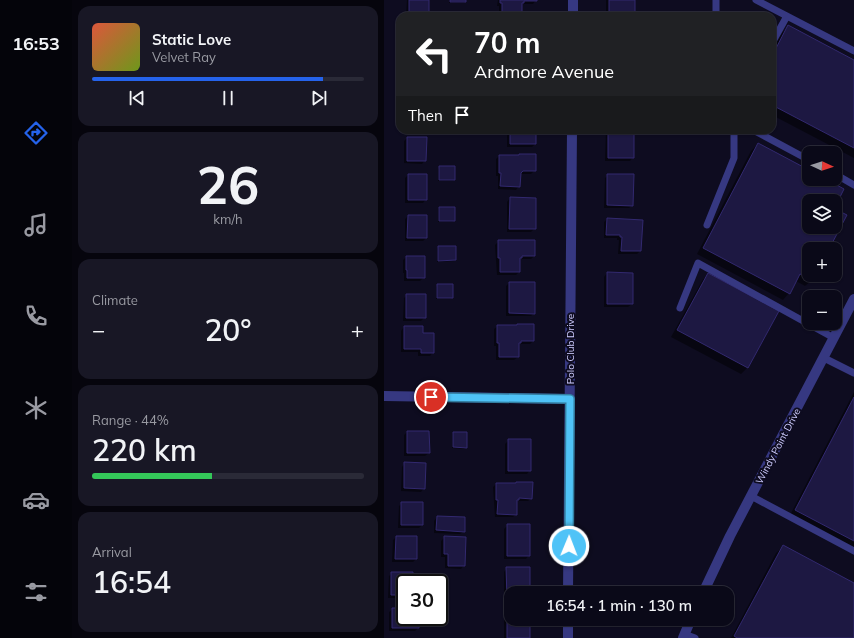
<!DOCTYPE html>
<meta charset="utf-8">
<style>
:root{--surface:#0a0918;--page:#181725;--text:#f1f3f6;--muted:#999aa2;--line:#2a2a37;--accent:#2563eb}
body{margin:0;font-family:Mulish,sans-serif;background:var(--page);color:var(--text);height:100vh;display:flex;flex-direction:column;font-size:15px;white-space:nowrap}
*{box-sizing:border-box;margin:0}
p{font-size:13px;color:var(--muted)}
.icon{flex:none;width:22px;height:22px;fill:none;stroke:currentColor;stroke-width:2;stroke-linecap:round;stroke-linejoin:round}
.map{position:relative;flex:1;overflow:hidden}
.side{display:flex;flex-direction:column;gap:6px;padding:6px;background:#06050d;width:312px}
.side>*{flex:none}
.hud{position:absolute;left:12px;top:12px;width:380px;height:122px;border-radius:12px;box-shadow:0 1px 3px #0004,0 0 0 1px var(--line);background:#202124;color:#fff;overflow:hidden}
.needle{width:26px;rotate:93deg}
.tools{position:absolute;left:418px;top:146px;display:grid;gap:8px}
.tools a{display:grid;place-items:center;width:40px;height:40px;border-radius:8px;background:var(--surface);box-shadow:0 1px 3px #0004,0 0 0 1px var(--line);font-size:20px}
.speed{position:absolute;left:12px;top:574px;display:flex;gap:8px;font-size:20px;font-weight:700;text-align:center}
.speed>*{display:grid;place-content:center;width:52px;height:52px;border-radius:50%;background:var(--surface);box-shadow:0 1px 3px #0004,0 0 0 1px var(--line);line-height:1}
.speed .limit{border:2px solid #111;border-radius:6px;background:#fff;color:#111}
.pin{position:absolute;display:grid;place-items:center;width:34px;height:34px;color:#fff;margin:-17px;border:2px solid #fff;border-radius:50%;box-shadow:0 1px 4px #0007}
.me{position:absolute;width:44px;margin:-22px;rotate:1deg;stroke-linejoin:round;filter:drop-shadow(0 0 3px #0008)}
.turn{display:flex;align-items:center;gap:14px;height:84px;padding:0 12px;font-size:18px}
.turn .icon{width:52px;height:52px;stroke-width:2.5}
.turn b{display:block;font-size:28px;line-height:34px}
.then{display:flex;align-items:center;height:38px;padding:0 12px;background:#0003;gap:8px;font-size:15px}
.big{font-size:30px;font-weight:600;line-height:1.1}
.side .tile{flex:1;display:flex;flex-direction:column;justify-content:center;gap:6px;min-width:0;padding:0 14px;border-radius:12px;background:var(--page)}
.side .dial{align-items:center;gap:0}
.dial b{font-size:52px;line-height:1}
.song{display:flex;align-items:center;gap:12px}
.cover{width:48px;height:48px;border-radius:6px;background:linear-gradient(135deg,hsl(10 70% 55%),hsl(80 70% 35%))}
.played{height:4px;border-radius:2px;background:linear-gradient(90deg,var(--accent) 85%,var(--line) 85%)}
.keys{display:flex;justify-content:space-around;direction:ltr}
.heat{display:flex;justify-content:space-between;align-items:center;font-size:22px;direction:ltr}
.charge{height:6px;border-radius:3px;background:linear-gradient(90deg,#34c759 44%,var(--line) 0)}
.trip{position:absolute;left:120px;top:586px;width:230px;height:40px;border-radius:12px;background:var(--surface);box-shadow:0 1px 3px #0004,0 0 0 1px var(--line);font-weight:600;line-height:40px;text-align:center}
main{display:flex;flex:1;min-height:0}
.tab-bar{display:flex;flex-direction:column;width:72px;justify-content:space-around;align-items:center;background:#04040a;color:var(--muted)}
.tab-bar .icon{width:28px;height:28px}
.tab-bar .active{color:var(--accent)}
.tab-bar b{font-size:18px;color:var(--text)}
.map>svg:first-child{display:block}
.shadow{fill:#0007}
.building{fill:#1d1842;stroke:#32296f}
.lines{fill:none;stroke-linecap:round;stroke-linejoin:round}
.lane{stroke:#363881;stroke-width:7}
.street{stroke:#363881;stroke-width:10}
.route-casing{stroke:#337fa1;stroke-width:10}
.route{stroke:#4fc3f7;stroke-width:7}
.labels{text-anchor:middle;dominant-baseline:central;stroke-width:4;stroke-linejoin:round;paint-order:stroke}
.street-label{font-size:10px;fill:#ceccff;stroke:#0e0c20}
</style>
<main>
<nav class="tab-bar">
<b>16:53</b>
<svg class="icon active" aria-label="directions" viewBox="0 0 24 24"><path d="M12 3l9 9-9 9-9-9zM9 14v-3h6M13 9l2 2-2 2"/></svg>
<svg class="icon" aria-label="music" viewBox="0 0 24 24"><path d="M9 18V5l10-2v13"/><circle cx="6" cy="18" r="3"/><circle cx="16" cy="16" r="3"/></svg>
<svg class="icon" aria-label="phone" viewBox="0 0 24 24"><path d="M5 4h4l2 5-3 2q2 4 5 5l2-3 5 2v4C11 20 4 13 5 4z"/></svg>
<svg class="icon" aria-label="climate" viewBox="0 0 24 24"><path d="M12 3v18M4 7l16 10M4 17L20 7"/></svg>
<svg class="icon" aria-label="car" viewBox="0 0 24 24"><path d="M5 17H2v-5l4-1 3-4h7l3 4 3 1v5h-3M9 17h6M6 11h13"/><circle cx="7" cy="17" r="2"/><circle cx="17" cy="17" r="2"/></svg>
<svg class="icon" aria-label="filters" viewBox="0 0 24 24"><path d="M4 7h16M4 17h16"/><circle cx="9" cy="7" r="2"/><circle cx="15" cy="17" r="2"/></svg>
</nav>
<section class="side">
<div class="tile">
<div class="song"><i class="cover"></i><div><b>Static Love</b><p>Velvet Ray</p></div></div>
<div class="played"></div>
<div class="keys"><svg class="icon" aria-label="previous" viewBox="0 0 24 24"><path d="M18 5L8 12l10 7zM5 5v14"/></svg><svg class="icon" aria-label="pause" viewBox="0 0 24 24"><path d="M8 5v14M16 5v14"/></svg><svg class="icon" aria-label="next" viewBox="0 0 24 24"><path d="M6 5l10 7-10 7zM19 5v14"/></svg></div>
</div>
<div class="tile dial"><b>26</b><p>km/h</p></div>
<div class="tile"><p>Climate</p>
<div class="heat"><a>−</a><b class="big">20°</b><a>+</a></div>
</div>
<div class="tile"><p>Range · 44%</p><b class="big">220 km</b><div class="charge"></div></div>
<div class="tile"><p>Arrival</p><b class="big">16:54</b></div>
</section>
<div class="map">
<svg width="470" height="638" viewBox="0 0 470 638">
<rect width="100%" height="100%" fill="#0e0c20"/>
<path class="shadow" d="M23,0H44V16H22Z
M65,0H81V2L80,3H65Z
M114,0H152L149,4H138L137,16H115V6H113Z
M222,0H250V16H222Z
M404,27L470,61V158L388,115V52L398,33Z
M123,130H151V144L148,147H123Z
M222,130H249V157L246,161H221Z
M23,138L41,160L38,164L20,163V141Z
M374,144L425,171V179H439L459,189L451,205V201H425V227H451V210L462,215L444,249H425V275H430L428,280L421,286L412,281L405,293L399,300L313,254L367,151Z
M115,156L151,170L147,174H136L135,186L132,190L114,189V176H112V159Z
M56,167L70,180L69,181H54V169Z
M24,175L42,199L39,203H21V178Z
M224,175L248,205L245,208H220L221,178Z
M126,198L151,228L147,232H123V202Z
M55,208L70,221L68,222H54V209Z
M24,216L42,238L39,241H21V219Z
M223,219L256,251L253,254H234L235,240H233V238H220V222Z
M115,241H150V256L147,259H135V272L132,275H113L111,245Z
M54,247L71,260L70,261L53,262V249Z
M22,257L40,277L36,281H20V273H19V260Z
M223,273L248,304L244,307H220V277Z
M324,274L393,311L363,368L357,374L287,337L318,281Z
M125,283L150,313L147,316H122V286Z
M54,285L68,298L66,299H52V287Z
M23,295L41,317L37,321H19L20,298Z
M114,326L149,341L146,344H134V357L130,360H112V346H110V329Z
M20,327L38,334L49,352L46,356H34V352H17V331Z
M470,392V551L405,517Z
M23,432L45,453L41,456H20V435Z
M69,433L82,447L80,449L68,448V434Z
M125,440L146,470L143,474H121V444Z
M21,463L40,488L37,492L17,491L18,467Z
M112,484L147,498L144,501H132V514L129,517H111L109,487Z
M18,503L38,525L35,528H14L15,506Z
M53,517L80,531L76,534L50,533V521Z
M124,525L145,555L142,559H120V529Z
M12,537H32V559L29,562H8L9,540Z
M61,537L80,565L77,569L61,568V557H57V541Z
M399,547L470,584V638H347L392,553Z
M123,568L145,593H127V601H120V572Z
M8,573L28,583H21V598H4L5,576Z
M9,609H21V617H34V628L31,631H5V612Z
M123,610H127V619H145V638H120V614Z"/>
<path class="building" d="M25,0H45V16H25Z
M66,0H82V2H66Z
M116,0H153V1H140V3H138V16H118V3H116Z
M225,0H251V16H225Z
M404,25L470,60V148L388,105V56Z
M126,130H152V144H126Z
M224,130H250V158H224Z
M23,137H43L42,161H23Z
M374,143L425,170V179H442L460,189L451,207V201H425V227H451V209L463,215L445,249H425V275H431L429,280L416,274L406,294L319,248Z
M135,154H152V171H139L137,173L136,187L116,186L117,173H115V155H135Z
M55,166H71V180H55Z
M24,174H43V200H24Z
M223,174H250L249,206L223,205Z
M126,197L152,198V229H125Z
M55,207H71V221H55Z
M24,215H43V238H23Z
M223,218L259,220L257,251H237L238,237H236V235H222Z
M114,240H151V256H138V258H136V272H116V258H114Z
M54,246H72V260L54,261Z
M22,256H41V278H23V270H22Z
M223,272L249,273V304H223Z
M324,273L395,311L364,368L293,330Z
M125,282H151V314L125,313Z
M53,284H69V298H53Z
M22,294H42V318H22Z
M133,324H150V341H137V343H135V357H115V343H113V325H133Z
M20,326H39V333H50V353H37V349H20Z
M470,397V541L411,510Z
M23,431H45L46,453H23Z
M69,432H83V448L69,447Z
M124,439H147V471H124Z
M20,462L42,463L41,489L20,488Z
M132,482H149L148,499L135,498V500H133V515L113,514L114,500H112V483H132Z
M17,502H39V525H17Z
M53,516L81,517V532L52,530Z
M123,524H146V556H123Z
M12,536H33V559H11Z
M60,536L82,537L81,566H64V554H60Z
M399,545L470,583V638H353L350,636Z
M122,567H146V593H127V598L123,599Z
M7,572H29V583H21V595H7Z
M8,608H21V617H35V628H8Z
M123,609H127V619H146V638H123Z"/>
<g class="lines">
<path class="lane" d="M372,0L470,51
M332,16V0
M388,43L403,16
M369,130L425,160
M451,174L470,185
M323,225L350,158V130
M296,308L314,263L450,338
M440,358L470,373
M367,496L470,551
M300,634L311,638"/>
<path class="street" d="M189,16V0
M0,396L186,399
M184,593L188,130
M319,593L346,536L470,299
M184,638V619
M299,638L307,619"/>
</g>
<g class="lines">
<defs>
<path id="route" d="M47,397L186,399L185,546"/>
</defs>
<use href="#route" class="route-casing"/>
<use href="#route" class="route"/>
</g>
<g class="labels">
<g class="street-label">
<text transform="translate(186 349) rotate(-90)">Polo Club Drive</text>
<text transform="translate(394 446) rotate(-62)">Windy Point Drive</text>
</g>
</g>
</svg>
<div class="tools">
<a><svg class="needle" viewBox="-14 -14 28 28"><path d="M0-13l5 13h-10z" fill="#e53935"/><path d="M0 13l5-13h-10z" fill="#999aa2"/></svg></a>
<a><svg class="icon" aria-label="layers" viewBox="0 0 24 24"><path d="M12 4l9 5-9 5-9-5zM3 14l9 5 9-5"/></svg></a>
<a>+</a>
<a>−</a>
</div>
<div class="speed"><div class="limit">30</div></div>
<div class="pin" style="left:47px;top:397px;background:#d93025"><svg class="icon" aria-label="arrive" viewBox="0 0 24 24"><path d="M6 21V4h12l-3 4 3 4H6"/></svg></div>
<svg class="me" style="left:185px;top:546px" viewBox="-20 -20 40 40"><circle r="17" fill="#4fc3f7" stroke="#fff" stroke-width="3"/><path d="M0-11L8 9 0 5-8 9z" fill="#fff"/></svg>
<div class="trip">16:54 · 1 min · 130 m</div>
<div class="hud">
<div class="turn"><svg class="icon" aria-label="left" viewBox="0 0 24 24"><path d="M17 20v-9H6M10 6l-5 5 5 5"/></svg><div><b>70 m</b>Ardmore Avenue</div></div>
<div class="then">Then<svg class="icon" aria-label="arrive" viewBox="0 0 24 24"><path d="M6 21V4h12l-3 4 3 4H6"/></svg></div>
</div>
</div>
</main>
